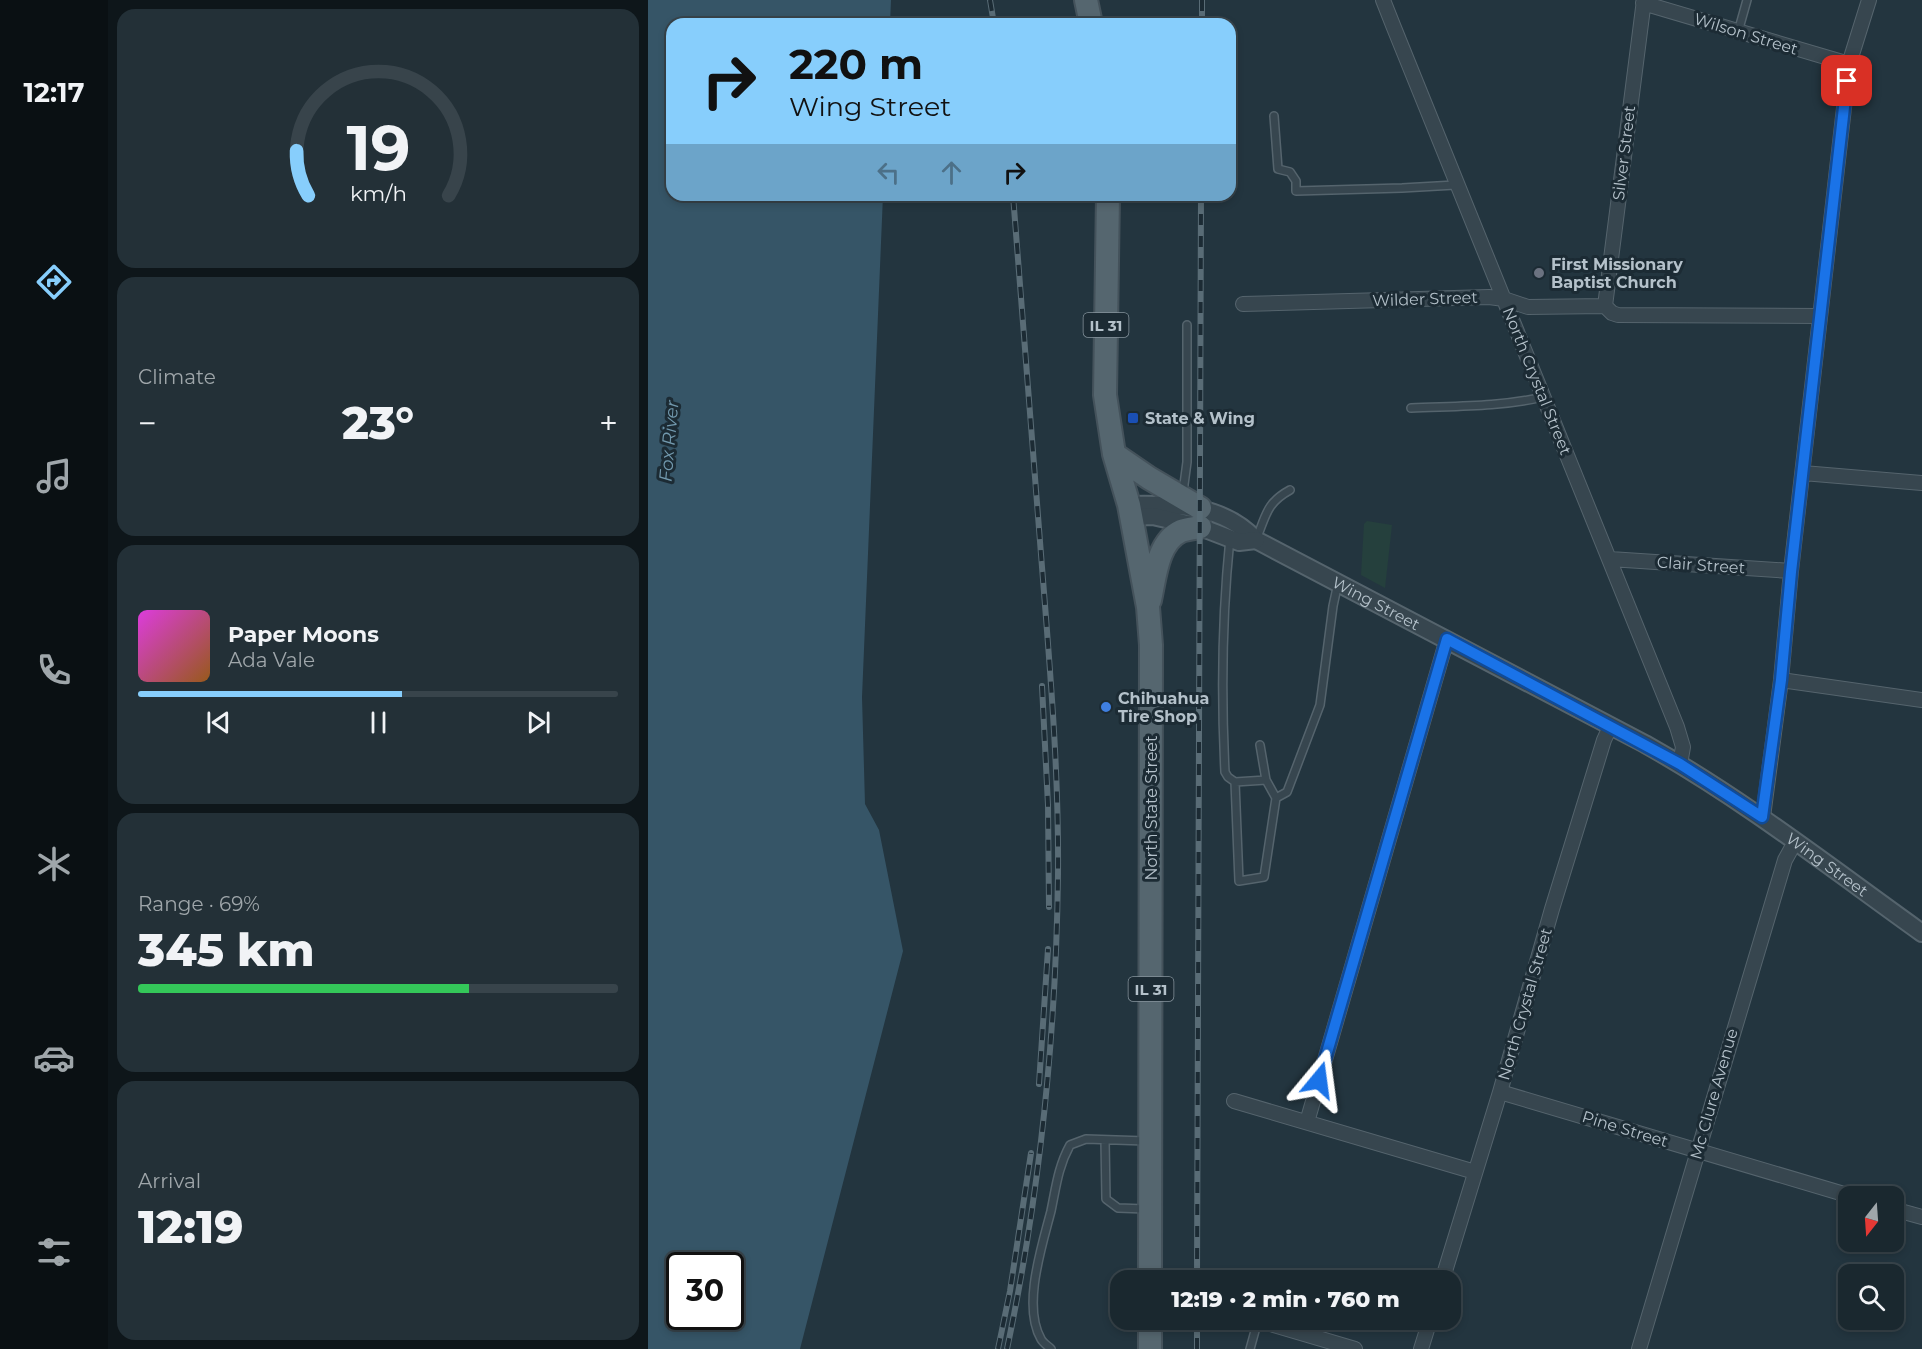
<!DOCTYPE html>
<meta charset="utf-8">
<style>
:root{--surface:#1a282f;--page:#233037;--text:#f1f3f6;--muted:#9fa6aa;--line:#38444b;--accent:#87cefc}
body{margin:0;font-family:Montserrat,sans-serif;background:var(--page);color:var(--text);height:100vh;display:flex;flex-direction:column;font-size:22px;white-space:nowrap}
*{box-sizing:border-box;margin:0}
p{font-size:20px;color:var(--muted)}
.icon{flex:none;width:33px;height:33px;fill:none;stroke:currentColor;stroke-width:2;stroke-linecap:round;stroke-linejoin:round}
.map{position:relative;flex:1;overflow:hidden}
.details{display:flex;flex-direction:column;gap:9px;padding:9px;background:#0e161a;width:540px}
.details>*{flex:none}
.banner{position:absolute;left:18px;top:18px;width:570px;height:183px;border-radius:18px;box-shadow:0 3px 9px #0003,0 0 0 2px var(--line);background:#87cefc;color:#111;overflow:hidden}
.needle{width:39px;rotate:197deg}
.buttons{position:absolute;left:1190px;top:1186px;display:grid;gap:12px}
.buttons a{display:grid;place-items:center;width:66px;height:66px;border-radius:12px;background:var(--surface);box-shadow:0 3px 9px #0003,0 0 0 2px var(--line);font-size:30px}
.speed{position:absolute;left:18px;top:1252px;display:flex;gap:12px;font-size:30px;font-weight:700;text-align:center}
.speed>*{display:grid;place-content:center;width:78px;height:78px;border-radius:50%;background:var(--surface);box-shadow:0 3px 9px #0003,0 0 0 2px var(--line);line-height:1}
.speed .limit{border:3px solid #111;border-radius:9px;background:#fff;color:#111}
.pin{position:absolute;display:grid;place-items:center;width:51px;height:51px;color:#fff;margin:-26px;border-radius:12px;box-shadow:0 3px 9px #0006}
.me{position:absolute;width:66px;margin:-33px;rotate:16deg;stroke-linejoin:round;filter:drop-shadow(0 0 4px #0008)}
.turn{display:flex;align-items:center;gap:21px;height:126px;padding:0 24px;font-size:27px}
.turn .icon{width:78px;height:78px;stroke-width:2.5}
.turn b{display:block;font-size:42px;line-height:51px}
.lanes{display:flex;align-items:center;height:57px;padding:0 24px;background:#0003;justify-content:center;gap:30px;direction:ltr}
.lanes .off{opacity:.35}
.big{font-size:45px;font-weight:800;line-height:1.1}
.details .tile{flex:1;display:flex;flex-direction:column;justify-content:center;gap:9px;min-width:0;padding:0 21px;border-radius:18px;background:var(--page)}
.details .dial{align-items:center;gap:0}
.dial svg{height:156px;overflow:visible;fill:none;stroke:var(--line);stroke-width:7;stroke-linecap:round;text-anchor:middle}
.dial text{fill:var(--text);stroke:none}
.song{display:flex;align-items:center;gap:18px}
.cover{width:72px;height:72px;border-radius:9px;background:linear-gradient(135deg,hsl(300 70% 55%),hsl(30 70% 35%))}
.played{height:6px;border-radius:3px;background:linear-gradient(90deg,var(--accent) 55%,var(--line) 55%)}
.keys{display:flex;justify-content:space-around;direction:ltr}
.heat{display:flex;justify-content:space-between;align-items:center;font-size:33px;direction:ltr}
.charge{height:9px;border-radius:4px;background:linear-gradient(90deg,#34c759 69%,var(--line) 0)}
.trip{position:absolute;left:462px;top:1270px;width:351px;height:60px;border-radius:18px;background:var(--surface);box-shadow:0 3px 9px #0003,0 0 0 2px var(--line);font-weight:800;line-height:60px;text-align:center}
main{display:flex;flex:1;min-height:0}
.tab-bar{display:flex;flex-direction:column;width:108px;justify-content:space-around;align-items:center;background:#0a1013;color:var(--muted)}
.tab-bar .icon{width:42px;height:42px}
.tab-bar .current{color:var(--accent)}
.tab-bar b{font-size:27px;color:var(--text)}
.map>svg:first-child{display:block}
.green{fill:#25403d}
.water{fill:#365567;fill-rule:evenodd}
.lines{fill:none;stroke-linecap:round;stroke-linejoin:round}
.service-casing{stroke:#55646d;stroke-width:10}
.minor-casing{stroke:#55646d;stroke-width:16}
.tertiary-casing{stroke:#55646d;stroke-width:20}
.primary-casing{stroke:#44525b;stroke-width:26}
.service{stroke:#37464f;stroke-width:7}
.minor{stroke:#37464f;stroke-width:14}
.tertiary{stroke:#37464f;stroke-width:16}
.primary{stroke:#55666f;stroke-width:22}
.rail-casing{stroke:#596c76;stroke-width:6}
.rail{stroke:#1c2b34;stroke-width:4;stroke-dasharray:11;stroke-linecap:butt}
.route-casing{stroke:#114b97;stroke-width:15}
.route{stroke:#1a73e8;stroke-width:10}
.worship-dot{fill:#6b7280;stroke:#1c2b34;stroke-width:2}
.transit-dot{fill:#1a4fb4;stroke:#1c2b34;stroke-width:2}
.shop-dot{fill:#3f7fe0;stroke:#1c2b34;stroke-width:2}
.labels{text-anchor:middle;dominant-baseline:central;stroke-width:6;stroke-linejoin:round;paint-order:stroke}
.shield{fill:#1c2b34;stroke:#86949d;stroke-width:1.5}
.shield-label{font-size:15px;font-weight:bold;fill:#b4c1ca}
.street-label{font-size:16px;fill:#b4c1ca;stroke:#1c2b34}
.poi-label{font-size:16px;font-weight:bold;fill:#b4c1ca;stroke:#1c2b34;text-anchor:start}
.water-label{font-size:18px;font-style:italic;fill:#7299ae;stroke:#1c2b34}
</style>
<main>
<nav class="tab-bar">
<b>12:17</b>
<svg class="icon current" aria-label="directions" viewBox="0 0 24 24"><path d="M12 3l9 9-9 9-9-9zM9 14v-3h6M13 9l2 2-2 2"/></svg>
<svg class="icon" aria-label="music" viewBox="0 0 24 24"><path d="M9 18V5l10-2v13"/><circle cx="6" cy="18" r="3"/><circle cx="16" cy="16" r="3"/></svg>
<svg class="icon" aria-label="phone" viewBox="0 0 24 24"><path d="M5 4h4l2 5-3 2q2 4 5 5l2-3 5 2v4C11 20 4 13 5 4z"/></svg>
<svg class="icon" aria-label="climate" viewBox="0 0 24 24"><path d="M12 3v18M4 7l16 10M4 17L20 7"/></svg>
<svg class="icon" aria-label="car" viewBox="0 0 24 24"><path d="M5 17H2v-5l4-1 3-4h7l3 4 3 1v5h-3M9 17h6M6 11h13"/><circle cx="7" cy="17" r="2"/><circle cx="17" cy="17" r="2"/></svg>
<svg class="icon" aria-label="filters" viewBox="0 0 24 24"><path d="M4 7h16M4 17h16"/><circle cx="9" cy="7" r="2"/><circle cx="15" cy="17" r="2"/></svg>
</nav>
<section class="details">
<div class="tile dial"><svg viewBox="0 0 100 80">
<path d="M14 69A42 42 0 1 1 86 69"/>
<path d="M14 69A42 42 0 0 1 8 46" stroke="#87cefc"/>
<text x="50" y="56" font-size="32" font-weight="700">19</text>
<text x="50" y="72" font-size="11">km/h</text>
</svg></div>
<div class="tile"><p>Climate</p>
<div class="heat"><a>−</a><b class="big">23°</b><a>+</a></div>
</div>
<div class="tile">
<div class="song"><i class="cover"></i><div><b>Paper Moons</b><p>Ada Vale</p></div></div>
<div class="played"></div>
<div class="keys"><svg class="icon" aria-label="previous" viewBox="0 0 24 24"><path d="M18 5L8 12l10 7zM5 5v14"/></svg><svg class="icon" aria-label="pause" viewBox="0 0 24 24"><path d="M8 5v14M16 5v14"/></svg><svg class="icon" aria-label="next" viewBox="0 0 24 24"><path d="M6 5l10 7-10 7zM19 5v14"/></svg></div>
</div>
<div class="tile"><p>Range · 69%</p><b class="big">345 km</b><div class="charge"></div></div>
<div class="tile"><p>Arrival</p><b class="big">12:19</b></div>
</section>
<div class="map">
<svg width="1274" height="1349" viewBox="0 0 1274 1349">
<rect width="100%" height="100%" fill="#23353f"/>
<path class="green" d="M719,521L744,525L737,588L713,575L716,524Z"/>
<path class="water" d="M0,0H243L242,24H24V195H235L214,697L217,804L231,830L255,951L152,1349H0ZM32,1266H82V1317H32Z"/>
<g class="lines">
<defs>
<path id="service" d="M1090,32L1099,0
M626,116L630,169L642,172L648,181V191L754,188L807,185
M763,408C806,406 852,407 895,397
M535,492L539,462V325
M582,538C574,616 573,694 577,772L580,777L587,782
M608,540C618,516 618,503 642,490
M612,745L618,780L628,798L639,792L672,705L685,606L690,583
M618,780L587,782L591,881L616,877L628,798
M457,1140L458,1199L470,1208L498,1209
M403,1349C400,1346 395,1343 393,1339C374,1306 394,1246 403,1211C408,1187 410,1167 422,1145L438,1139L498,1141
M602,1349L610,1320"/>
<path id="minor" d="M735,0C831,243 932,484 1029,727L1035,747L1032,764
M995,3L1201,64
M595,304L841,297L856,299L880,307L957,306L964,313L970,315L1172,316
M957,306L996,0
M1155,473L1274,483
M962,559L1143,571
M1133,680L1274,700
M1115,817L1133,680L1143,571L1201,64L1221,0
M852,1092L1206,1197
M586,1101L827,1172
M659,1122L799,639
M1245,1209L1274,1217
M794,1281L852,1092L904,909L956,740L962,727
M609,1320L707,1349
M773,1349L782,1320
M991,1349L1137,860L1147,842"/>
<g id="tertiary">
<path id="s1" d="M481,505C527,504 575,504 608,540L997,744C1095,799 1183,868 1274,933"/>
<path d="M483,517L505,516L552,527L591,542L608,540"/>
</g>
<path id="primary" d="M438,0L443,24
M460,195L457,395L466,454L481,505L500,607L503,645L502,1281
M466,454L501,478L552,508
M502,600C507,578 509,542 533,531C538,529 546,528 552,527
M502,1349V1320"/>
</defs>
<use href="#service" class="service-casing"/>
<use href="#minor" class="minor-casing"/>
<use href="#tertiary" class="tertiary-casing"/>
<use href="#primary" class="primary-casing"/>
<use href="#service" class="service"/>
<use href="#minor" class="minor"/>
<use href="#tertiary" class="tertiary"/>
<use href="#primary" class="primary"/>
<defs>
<path id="rail" d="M342,0L346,24
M554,0V24
M394,686L400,805L401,907
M391,1084L400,949
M549,1281L553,195
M350,1349L362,1291L383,1153
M359,1349C392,1193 408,1035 410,875C411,772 402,669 394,567C384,443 375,319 365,195
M549,1349V1320"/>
</defs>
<use href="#rail" class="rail-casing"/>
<use href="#rail" class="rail"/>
</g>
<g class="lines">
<defs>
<path id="route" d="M671,1080L799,639L1032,764L1114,817L1133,680L1143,572L1199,81"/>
</defs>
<use href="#route" class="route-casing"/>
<use href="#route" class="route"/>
</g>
<circle class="worship-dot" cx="891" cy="273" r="6"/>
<rect class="transit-dot" x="479" y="412" width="12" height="12" rx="3"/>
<circle class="shop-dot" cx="458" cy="707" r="6"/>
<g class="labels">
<g class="shield">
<rect x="435.5" y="313" width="45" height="24" rx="4.5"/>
<rect x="480.5" y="977" width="45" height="24" rx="4.5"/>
</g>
<g class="shield-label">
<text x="458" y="325">IL 31</text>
<text x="503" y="989">IL 31</text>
</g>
<g class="street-label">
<text transform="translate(1098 34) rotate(17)">Wilson Street</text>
<text transform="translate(976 153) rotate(-83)">Silver Street</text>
<text transform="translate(777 299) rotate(-2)">Wilder Street</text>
<text transform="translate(889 381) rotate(68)">North Crystal Street</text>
<text transform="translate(1053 565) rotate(4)">Clair Street</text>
<text stroke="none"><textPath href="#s1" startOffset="272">Wing Street</textPath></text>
<text transform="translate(503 808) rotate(-90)">North State Street</text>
<text stroke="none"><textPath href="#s1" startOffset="794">Wing Street</textPath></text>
<text transform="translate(877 1004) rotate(-74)">North Crystal Street</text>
<text transform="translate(1066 1094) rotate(-74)">Mc Clure Avenue</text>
<text transform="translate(977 1129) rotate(17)">Pine Street</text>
</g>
<g class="poi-label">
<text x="903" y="264">First Missionary<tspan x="903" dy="18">Baptist Church</tspan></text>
<text x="497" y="418">State &amp; Wing</text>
<text x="470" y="698">Chihuahua<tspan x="470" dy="18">Tire Shop</tspan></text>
</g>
<g class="water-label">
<text transform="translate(21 441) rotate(-85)">Fox River</text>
</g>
</g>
</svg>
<div class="buttons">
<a><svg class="needle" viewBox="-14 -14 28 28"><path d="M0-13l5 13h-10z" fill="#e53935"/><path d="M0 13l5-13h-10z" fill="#9fa6aa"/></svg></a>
<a><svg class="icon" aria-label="search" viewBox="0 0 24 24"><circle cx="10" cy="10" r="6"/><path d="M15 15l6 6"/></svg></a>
</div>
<div class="speed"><div class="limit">30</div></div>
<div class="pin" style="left:1199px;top:81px;background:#d93025"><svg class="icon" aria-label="arrive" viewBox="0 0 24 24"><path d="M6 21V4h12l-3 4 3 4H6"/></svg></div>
<svg class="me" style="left:671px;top:1080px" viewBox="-20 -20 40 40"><path d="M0-17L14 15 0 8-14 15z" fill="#1a73e8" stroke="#fff" stroke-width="4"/></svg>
<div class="trip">12:19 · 2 min · 760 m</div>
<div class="banner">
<div class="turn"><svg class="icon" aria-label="right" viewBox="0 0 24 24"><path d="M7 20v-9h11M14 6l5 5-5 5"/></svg><div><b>220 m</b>Wing Street</div></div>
<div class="lanes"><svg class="icon off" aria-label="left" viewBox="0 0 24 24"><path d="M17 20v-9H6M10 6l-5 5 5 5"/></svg><svg class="icon off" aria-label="ahead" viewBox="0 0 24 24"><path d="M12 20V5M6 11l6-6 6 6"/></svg><svg class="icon" aria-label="right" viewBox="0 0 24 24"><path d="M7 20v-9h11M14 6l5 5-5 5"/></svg></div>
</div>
</div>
</main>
